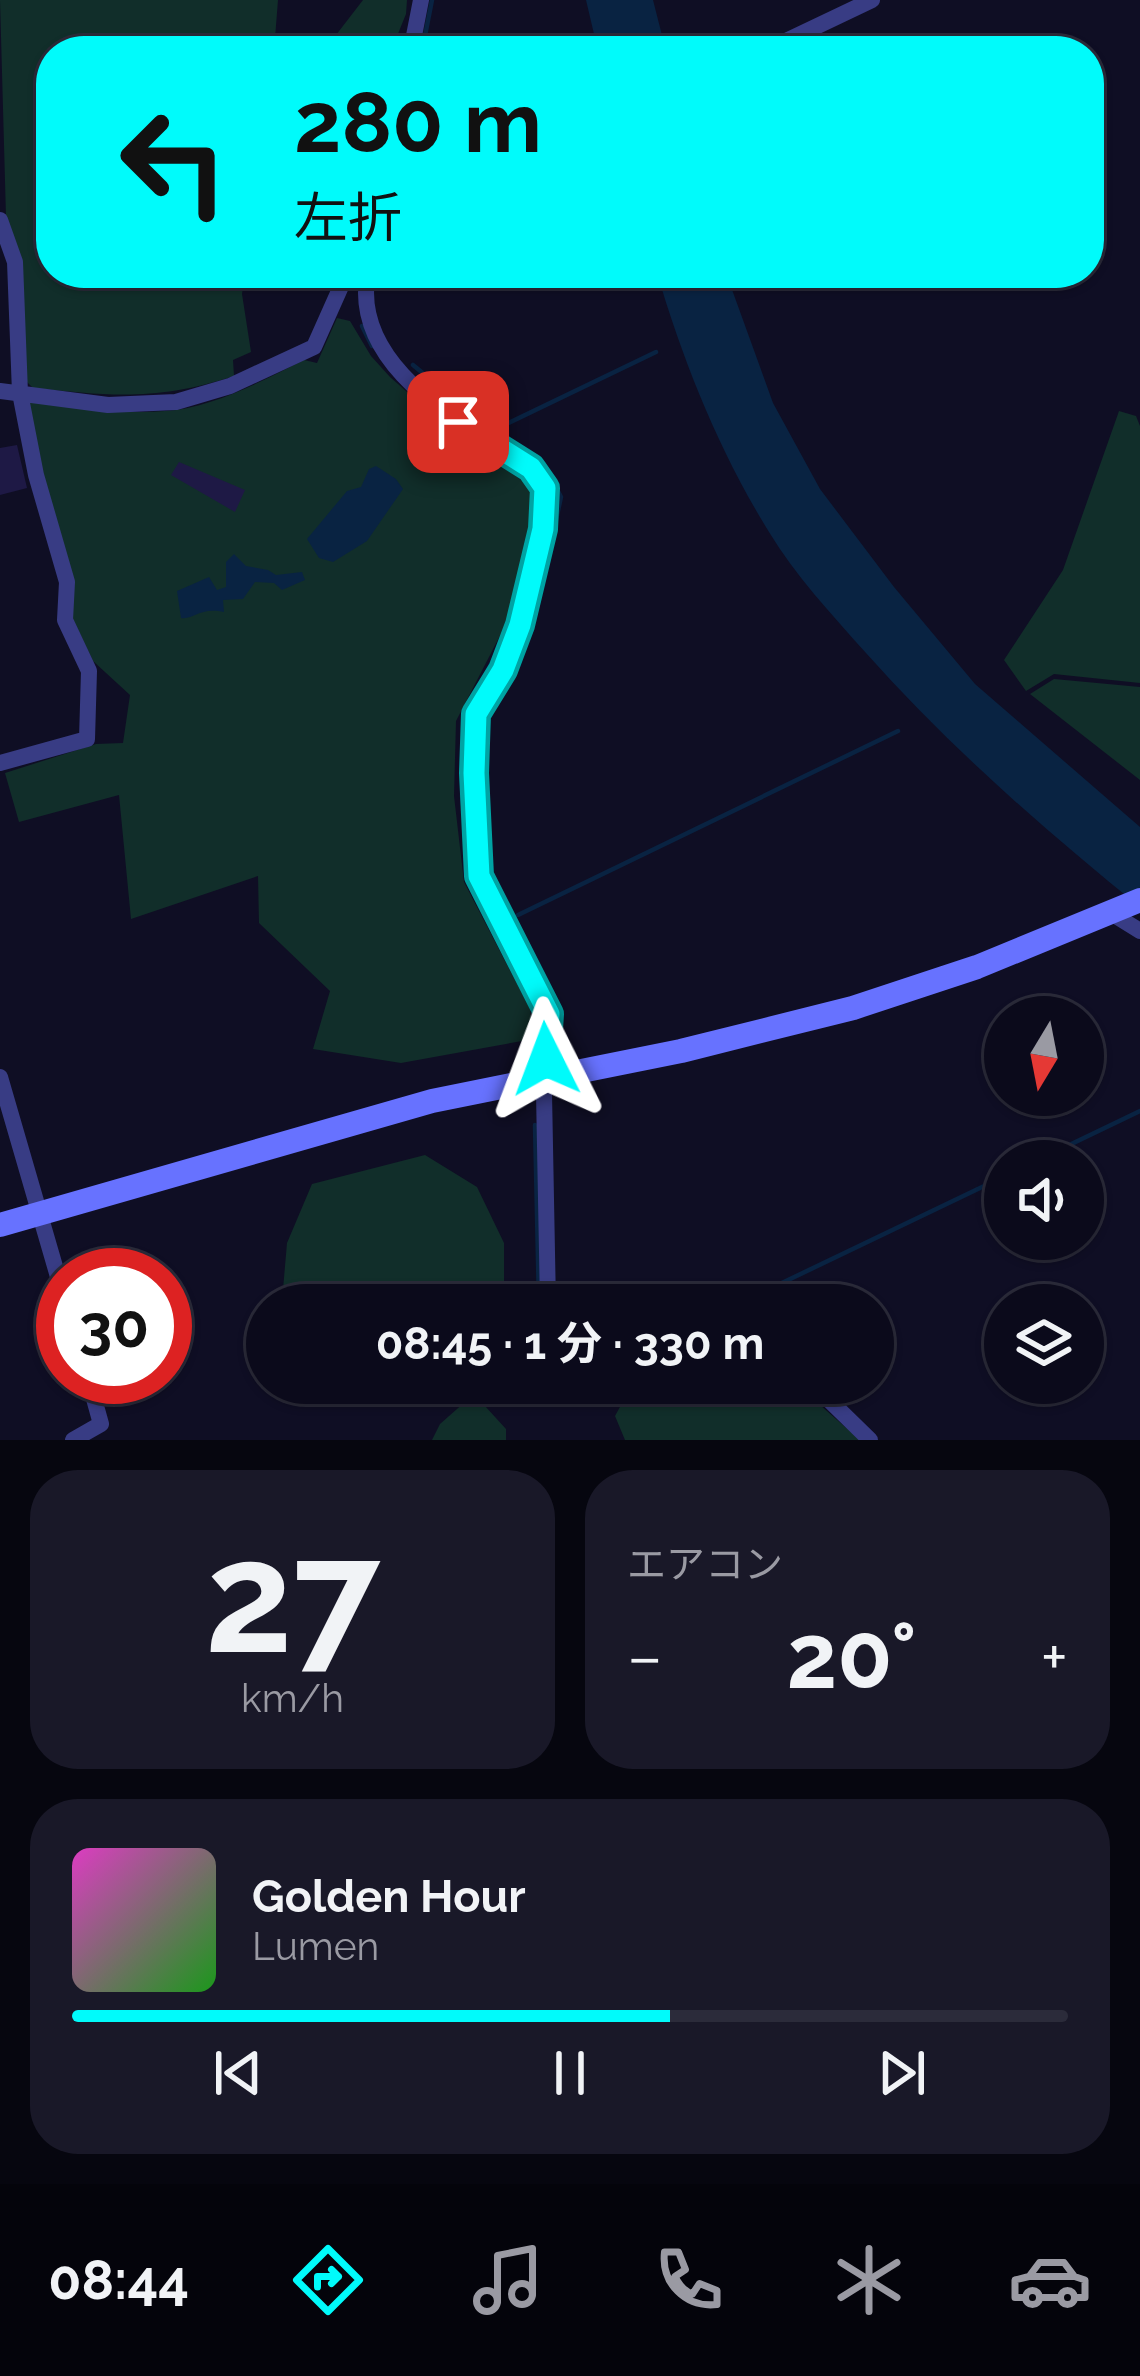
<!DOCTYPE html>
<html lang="ja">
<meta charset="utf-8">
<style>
:root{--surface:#0b0a1b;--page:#191828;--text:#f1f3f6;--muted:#9a9aa3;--line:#2b2b3a;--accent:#00fbfb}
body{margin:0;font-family:Raleway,"Noto Sans JP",sans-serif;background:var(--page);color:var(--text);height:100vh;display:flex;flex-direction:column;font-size:45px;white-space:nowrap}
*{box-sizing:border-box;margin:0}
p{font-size:39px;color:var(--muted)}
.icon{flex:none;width:66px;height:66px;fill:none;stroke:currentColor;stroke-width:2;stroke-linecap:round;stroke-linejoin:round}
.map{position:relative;height:1440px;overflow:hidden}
.side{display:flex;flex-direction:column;gap:30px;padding:30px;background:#06060f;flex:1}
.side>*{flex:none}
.top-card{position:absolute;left:36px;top:36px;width:1068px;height:252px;border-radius:48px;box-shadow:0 3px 9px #0004,0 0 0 3px var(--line);background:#00fbfb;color:#111;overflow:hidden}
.needle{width:78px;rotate:190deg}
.tools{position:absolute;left:984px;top:996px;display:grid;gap:24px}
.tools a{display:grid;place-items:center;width:120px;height:120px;border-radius:50%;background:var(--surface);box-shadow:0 3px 9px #0004,0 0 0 3px var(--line);font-size:60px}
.speed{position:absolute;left:36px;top:1248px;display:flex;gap:24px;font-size:60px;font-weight:700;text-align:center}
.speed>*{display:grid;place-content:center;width:156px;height:156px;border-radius:50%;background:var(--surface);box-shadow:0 3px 9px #0004,0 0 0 3px var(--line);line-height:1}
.speed .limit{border:18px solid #d22;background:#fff;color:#111}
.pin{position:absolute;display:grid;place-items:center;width:102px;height:102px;color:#fff;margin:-51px;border-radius:24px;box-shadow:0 6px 18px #0006}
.me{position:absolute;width:132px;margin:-66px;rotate:357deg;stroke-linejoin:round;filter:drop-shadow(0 0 9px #0008)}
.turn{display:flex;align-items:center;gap:42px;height:252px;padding:0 60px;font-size:54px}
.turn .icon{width:156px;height:156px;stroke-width:2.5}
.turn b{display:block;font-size:84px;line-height:102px}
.big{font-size:90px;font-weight:700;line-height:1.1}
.side .widget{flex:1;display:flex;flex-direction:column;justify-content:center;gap:18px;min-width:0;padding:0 42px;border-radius:48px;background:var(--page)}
.side .dial{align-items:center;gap:0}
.dial b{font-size:156px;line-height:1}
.song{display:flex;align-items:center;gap:36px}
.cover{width:144px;height:144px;border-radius:18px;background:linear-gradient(135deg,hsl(310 70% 55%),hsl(120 70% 35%))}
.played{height:12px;border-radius:6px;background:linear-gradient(90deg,var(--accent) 60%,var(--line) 60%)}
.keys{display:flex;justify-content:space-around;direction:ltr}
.heat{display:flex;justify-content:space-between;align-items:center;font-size:66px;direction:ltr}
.side .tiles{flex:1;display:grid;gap:30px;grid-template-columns:1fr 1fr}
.widget:last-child{grid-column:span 2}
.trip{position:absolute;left:246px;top:1284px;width:648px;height:120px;border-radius:60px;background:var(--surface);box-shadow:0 3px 9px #0004,0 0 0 3px var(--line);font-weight:700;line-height:120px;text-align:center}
.menu{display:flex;height:192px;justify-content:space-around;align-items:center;background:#04040b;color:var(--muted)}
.menu .icon{width:84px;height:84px}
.menu .active{color:var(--accent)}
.menu b{font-size:54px;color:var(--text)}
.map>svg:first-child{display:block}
.green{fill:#112e2a}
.water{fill:#092342}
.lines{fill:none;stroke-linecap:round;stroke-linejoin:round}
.stream{stroke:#092342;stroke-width:4.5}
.building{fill:#1e1945}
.street{stroke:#383c84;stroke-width:16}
.secondary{stroke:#6772ff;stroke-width:24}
.route-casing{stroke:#00a3a3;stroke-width:30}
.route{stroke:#00fbfb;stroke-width:21}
</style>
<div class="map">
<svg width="1140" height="1440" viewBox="0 0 1140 1440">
<rect width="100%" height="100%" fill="#0f0e24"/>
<path class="green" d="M0,0H278L274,51H51V273H245L242,294L251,352L233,360L234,376C158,401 111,396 33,388L25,380L6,217Z
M363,0H407L406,14L391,51H331L336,35Z
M337,318L350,321L371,356L390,377L454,433L527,484L535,506L506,624L456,721L454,796L464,882L530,1009L533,1039L401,1063L313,1049L330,991L259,923L258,876L131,919L119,795L19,822L5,773L96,744L123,743L130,695L93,661L71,615L26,401C72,406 119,415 165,411C212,408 262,381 304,360L317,363Z
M1119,411L1136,416L1140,426V683L1054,674L1026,691L1004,660L1063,570Z
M1054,679L1140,687V780L1030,694Z
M425,1155L477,1187L504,1243V1301L500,1305H304L282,1301L287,1243L312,1184Z
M633,1383H688L700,1390H751L820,1405L860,1440H625L615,1416Z
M474,1394L506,1429V1440H432L440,1424Z"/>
<path class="water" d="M586,0H653L666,51H598Z
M657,273H726L773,403L820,489L894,587L975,684L1140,827V907C1042,828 949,746 866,653C832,615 795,575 769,532C719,451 684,364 657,273Z
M376,466L396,479L403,489L367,541L333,562L319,558L307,539L347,491L361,487L369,469Z
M234,554L246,566L268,570L276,575L302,572L305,580L282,590L274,583L255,582L243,599L223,600L224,612C199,607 194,620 181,618L177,591L209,577L217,590L226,587V562Z"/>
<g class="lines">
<path class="stream" d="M422,51L432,0
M362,326L372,346
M413,365L493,431L544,464L561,497L535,616
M494,430L656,352
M522,475L535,488L538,500
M465,822L462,796L467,711L510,627L534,529
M470,869L472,883L535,1004
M518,915L898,731
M535,1125L539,1305
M1036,1161L1140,1111
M736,1305L1005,1176
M694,1383L740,1389"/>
</g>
<path class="building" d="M17,445L27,488L0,495V448Z
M179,462L245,490L235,512L171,475Z"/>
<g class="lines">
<path class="street" d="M411,51L421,0
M765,51L872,0
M0,220L15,262L20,393L36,475L67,582L65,620L89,671L87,739L0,763
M368,273C352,353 435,408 494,445C511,456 536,466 544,485C554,510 517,644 503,671C486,702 476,708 475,746C474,785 469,835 479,874C482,885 490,896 495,907C523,959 556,997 546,1059
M0,391L108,405L176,402L230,386L314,347L347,273
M1111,913L1140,931
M0,1077L63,1294
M544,1093L548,1305
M88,1377L101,1424
M742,1383L827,1398L870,1440
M73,1440L101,1424"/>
<path class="secondary" d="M0,1225L432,1101L681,1051L853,1008L977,967L1140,900"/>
</g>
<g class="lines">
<defs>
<path id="route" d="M458,422L531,468L545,488L543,529L520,625L503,670L476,714L474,773L479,876L549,1014L546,1059"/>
</defs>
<use href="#route" class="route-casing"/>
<use href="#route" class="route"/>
</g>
</svg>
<div class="tools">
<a><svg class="needle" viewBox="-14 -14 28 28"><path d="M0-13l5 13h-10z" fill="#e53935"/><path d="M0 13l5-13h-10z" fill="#9a9aa3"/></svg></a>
<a><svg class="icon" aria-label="sound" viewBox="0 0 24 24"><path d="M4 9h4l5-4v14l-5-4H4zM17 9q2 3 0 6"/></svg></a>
<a><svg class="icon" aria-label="layers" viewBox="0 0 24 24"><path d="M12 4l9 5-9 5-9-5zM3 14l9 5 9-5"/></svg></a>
</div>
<div class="speed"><div class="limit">30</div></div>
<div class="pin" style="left:458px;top:422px;background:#d93025"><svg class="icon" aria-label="arrive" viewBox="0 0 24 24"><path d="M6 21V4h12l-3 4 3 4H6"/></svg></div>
<svg class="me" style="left:546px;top:1059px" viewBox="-20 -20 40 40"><path d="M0-17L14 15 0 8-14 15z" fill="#00fbfb" stroke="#fff" stroke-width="4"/></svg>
<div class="trip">08:45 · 1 分 · 330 m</div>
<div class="top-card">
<div class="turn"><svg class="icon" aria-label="left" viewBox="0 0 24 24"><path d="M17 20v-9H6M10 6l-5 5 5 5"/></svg><div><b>280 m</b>左折</div></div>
</div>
</div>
<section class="side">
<div class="tiles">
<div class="widget dial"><b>27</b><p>km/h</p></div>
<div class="widget"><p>エアコン</p>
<div class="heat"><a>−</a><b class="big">20°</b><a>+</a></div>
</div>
<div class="widget">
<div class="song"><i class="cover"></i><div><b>Golden Hour</b><p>Lumen</p></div></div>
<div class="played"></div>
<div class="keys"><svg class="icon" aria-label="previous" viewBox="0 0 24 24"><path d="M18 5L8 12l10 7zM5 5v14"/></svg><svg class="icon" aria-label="pause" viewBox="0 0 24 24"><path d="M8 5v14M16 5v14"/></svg><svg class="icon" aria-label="next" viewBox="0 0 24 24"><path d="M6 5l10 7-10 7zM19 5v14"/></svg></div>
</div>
</div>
</section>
<nav class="menu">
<b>08:44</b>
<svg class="icon active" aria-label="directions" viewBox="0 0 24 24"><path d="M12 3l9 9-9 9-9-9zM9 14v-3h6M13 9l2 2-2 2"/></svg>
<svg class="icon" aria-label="music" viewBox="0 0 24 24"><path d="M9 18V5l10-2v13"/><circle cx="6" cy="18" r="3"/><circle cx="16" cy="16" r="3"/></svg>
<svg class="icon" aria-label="phone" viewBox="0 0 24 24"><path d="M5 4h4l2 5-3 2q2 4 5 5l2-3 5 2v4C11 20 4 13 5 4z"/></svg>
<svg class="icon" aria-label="climate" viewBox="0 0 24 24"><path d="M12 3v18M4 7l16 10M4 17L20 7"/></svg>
<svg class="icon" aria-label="car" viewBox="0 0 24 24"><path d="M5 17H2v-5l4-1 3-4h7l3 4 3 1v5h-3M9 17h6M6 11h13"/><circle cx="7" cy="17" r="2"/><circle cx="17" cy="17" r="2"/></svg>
</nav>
